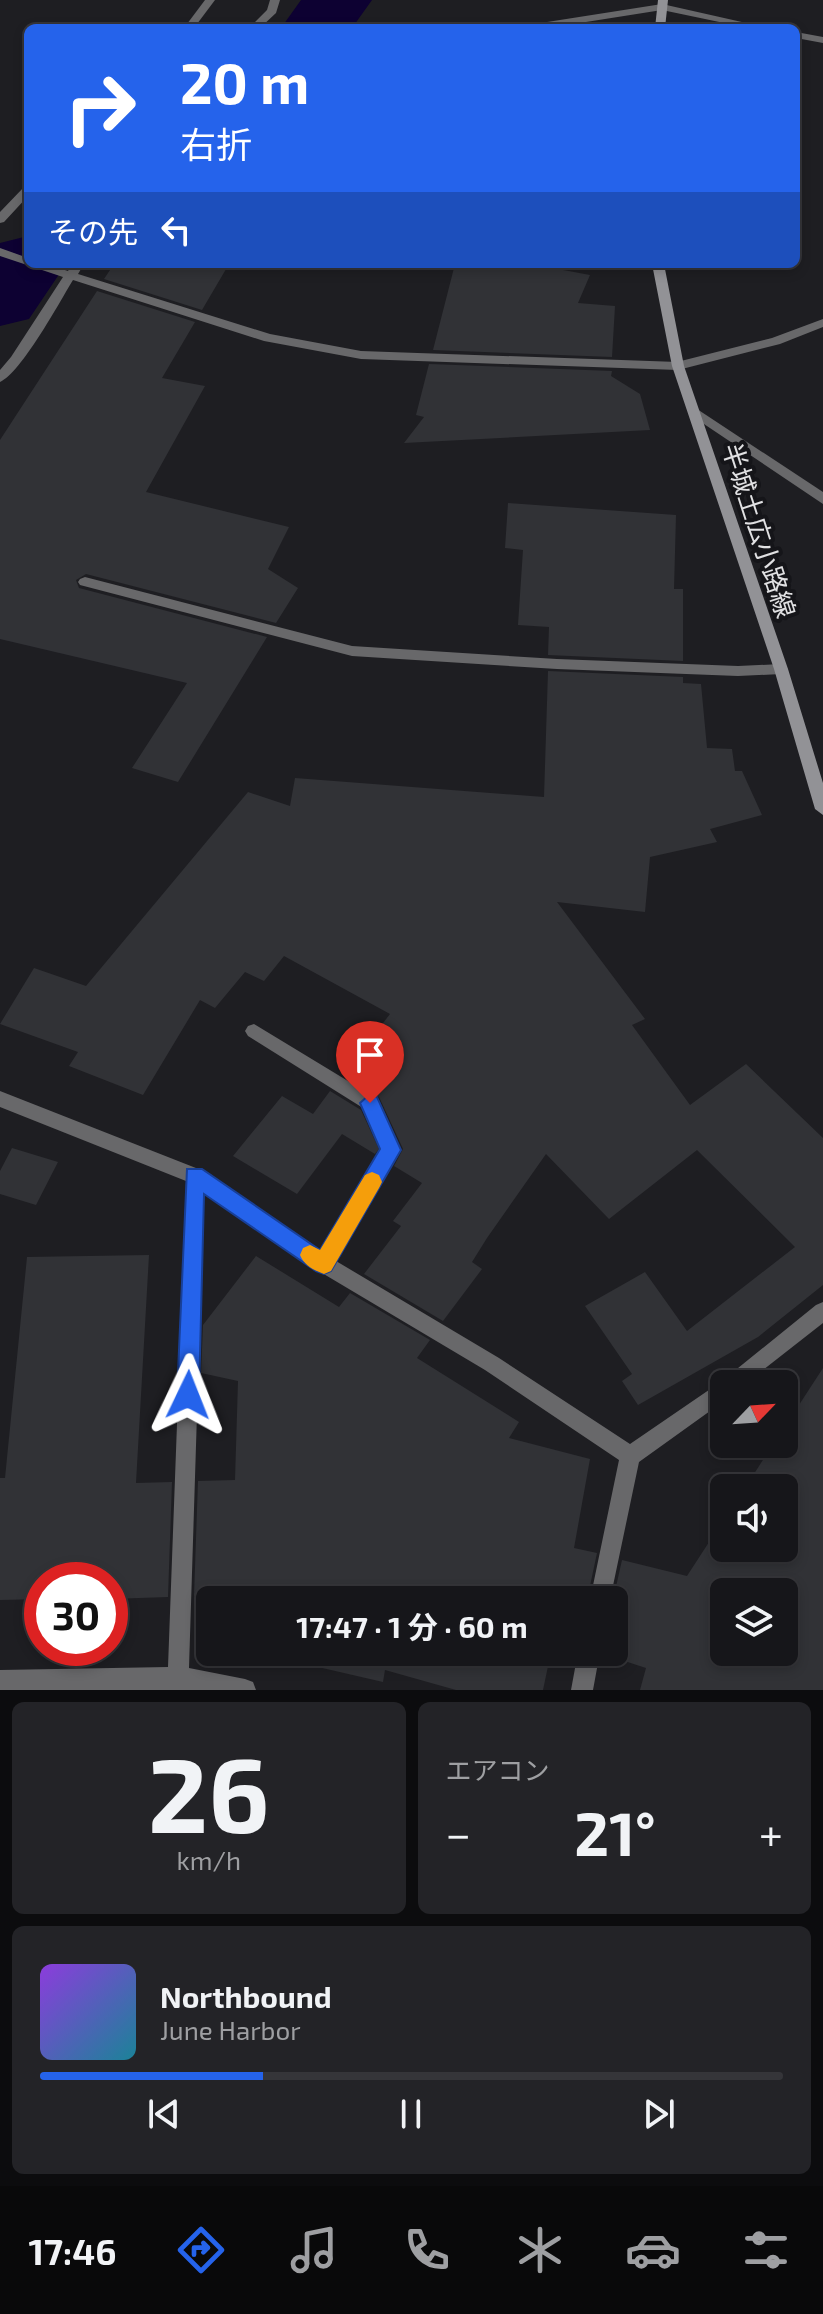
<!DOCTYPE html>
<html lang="ja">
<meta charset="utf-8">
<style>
:root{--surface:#16161a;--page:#232327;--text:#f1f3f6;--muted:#9e9fa2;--line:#353539;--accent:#2563eb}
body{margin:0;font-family:"Exo 2","Noto Sans JP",sans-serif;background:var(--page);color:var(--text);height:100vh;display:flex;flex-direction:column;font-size:30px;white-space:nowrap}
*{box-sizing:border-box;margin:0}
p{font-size:26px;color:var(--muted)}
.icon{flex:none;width:44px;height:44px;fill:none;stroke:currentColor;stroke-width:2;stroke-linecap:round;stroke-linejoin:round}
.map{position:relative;height:1690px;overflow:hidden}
.side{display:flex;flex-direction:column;gap:12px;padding:12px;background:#0c0c0e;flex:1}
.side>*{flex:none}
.hud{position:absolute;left:24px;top:24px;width:776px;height:244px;border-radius:12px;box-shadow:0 4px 12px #0003,0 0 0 2px var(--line);background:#2563eb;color:#fff;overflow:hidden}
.needle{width:52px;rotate:65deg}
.buttons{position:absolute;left:710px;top:1370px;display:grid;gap:16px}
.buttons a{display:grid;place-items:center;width:88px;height:88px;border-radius:12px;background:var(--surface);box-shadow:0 4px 12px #0003,0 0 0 2px var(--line);font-size:40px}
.speed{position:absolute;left:24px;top:1562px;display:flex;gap:16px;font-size:40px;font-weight:700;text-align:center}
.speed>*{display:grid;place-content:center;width:104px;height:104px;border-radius:50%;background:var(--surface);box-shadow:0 4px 12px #0003,0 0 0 2px var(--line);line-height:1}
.speed .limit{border:12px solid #d22;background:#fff;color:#111}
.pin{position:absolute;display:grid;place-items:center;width:68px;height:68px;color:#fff;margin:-82px -34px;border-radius:50% 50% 50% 0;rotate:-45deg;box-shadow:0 0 8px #0007}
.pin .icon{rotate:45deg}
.me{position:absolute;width:88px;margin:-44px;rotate:2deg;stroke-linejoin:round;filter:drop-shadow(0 0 6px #0008)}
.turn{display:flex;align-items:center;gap:28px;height:168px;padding:0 24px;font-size:36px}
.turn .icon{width:104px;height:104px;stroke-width:2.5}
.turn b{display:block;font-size:56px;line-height:68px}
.then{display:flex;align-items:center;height:76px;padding:0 24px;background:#0003;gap:16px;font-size:30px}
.big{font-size:60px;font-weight:700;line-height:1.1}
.side .card{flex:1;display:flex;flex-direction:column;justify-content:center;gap:12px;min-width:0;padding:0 28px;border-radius:12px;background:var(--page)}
.side .dial{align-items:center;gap:0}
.dial b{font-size:104px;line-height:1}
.song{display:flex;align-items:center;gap:24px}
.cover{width:96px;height:96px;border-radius:12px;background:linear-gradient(135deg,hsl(270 70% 55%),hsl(190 70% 35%))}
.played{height:8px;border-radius:4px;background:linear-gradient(90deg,var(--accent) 30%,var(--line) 30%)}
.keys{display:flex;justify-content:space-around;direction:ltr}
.heat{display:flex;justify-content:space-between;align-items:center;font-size:44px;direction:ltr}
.side .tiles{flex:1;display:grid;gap:12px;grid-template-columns:1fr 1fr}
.card:last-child{grid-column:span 2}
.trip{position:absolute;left:196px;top:1586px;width:432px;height:80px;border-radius:12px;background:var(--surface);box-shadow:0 4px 12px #0003,0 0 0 2px var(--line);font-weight:700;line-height:80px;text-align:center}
.tabs{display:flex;height:128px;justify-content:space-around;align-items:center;background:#09090a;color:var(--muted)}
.tabs .icon{width:56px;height:56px}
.tabs .active{color:var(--accent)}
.tabs b{font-size:36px;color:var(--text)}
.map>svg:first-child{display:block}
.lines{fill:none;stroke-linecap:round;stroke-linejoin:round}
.river{fill:#0d0132;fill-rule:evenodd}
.building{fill:#313236;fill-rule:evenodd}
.lane{fill:#68686a;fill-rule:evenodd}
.street{fill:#68686a;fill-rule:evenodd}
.secondary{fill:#929296;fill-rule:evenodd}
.route{fill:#2563eb;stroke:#184099;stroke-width:2}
.slow{fill:#f59e0b}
.labels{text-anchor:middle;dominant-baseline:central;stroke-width:8;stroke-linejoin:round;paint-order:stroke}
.street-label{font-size:26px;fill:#e1e1e3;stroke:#151519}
</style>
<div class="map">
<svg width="823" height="1690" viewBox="0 0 823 1690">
<rect width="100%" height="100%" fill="#1e1e22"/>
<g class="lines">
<path class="river" d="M301,0H372L352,28H281Z
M28,236V264H66L29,319L0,326V243Z"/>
</g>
<path class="building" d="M114,264H229L202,310L104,279Z
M455,264H531L590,275L578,303L615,306L612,357L433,350Z
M97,291L195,322L162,378L205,386L146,492L289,527L268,569L298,588L276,623L86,574L76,580L79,588L267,637L178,782L132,768L187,683L0,639V440Z
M429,364L612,371L611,376L640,394L650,430L404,443L424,417L416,415Z
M508,503L676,515L674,589H683V661L548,655L549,627L518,625L523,550L505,548Z
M548,671L683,677V683L701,684L707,748L732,749L735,771H742L762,815L710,829L717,842L650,857L645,912L557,902L645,1019L632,1025L690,1105L746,1064L823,1138V1285L758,1337L638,1405L622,1381L632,1374L585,1306L645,1272L687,1331L795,1247L697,1150L609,1219L546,1154L487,1238L472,1262L482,1269L443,1321L364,1274L401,1226L393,1221L422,1183L394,1166L403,1149L379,1097L343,1075L390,1014L284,956L264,981L245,972L215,1008L200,1000L143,1095L69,1066L78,1052L0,1024L34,968L86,986L248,792L290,806L295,778L544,797Z
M330,1091L361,1110L379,1149L375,1154L342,1134L297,1194L233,1156L282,1096L313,1114Z
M12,1148L58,1162L36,1205L0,1194V1171Z
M149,1255L136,1483L172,1482L168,1597L110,1599V1580H42V1599L0,1600V1478H5L27,1257Z
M256,1256L339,1307L350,1293L430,1340L417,1358L519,1422L509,1438L590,1459L574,1548L597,1553L587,1600H215L216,1595L194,1596L198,1481L235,1480L238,1381L201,1373L203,1325Z
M823,1368V1690H640L646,1668L603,1654L614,1652L613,1600L622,1560L687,1576L724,1519V1548H784V1488H745L773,1444H784V1428ZM724,1592H784V1652H724Z
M321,1652H551L543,1690H456L385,1670L383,1682L318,1667Z"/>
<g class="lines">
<path class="lane" d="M270,0H280L276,13L260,28H249L267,10Z
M823,319V327L780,344L678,370L672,366L673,363L772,338Z
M85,577L352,646L557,659L738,666L781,664L788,669L781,674L738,676L557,669L352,656L80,585L78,582L80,579Z"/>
<path class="street" d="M205,0H215L194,28H184Z
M662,4L768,28H748L662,10L548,28H523L528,25Z
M447,25H487L492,28H442Z
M796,32L823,37V43L796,38Z
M28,185V196L4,222L0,223V212L24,187Z
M0,248L28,258V264H46L68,271L72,264H84L78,274L270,334L361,351L678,362L684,366L678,370L361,359L264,341L73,280C59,303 21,373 0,382V370L11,357L63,277L0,256Z
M697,409L823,492V504L692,416V410Z
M254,1024L376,1098L400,1150L336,1261L499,1358L630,1444L722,1381L816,1305L823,1302V1323L745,1384H724V1401L639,1462L610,1600H590L619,1460L485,1370L317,1270L204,1192L189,1668L245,1679L253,1682L256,1690H0V1670L168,1667L186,1181L0,1107V1091L201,1170L321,1252L382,1149L363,1108L248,1036L245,1031L248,1026Z
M578,1652H600L593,1690H571Z"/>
<path class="secondary" d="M658,0H668L665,28H655Z
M652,264H664L684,366L788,669L823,783V815L815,809L774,669L672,366Z"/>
</g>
<path class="route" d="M370,1094L377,1097L401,1150L331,1271L324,1274L316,1271L204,1194L199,1395L196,1402L188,1405L180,1402L177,1395L187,1169H202L320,1250L380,1149L360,1103Z"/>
<path class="slow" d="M372,1172L379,1175L382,1182L379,1188L331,1271L324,1274C313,1270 304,1265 300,1255L303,1248L310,1245L320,1250L365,1175Z"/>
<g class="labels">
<g class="street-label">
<text transform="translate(760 530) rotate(72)">半城土広小路線</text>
</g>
</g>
</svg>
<div class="buttons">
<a><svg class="needle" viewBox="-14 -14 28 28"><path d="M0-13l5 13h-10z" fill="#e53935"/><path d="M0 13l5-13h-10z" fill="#9e9fa2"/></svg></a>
<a><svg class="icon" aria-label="sound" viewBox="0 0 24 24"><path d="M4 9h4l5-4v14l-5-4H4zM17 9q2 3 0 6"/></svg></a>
<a><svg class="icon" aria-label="layers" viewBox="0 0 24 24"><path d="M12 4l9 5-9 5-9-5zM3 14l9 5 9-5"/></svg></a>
</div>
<div class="speed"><div class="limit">30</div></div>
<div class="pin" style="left:370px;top:1103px;background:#d93025"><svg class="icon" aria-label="arrive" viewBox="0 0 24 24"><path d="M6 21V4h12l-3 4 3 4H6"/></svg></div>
<svg class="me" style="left:188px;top:1395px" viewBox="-20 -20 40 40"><path d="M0-17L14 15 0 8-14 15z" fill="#2563eb" stroke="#fff" stroke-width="4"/></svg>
<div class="trip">17:47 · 1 分 · 60 m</div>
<div class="hud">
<div class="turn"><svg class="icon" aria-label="right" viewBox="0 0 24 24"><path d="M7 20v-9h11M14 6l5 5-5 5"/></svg><div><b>20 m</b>右折</div></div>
<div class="then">その先<svg class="icon" aria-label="left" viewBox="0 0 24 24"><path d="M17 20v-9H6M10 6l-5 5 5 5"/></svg></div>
</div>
</div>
<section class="side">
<div class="tiles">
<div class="card dial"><b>26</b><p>km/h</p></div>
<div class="card"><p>エアコン</p>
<div class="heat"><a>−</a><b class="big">21°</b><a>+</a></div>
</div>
<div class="card">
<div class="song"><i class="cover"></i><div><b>Northbound</b><p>June Harbor</p></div></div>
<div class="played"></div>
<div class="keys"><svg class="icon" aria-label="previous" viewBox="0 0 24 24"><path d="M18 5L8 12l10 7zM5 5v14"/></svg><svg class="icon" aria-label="pause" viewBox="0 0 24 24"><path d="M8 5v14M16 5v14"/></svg><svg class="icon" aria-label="next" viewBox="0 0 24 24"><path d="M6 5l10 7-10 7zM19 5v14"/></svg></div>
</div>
</div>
</section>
<nav class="tabs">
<b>17:46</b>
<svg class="icon active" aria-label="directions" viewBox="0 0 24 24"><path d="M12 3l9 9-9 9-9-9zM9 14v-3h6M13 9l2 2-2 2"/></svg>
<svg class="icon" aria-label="music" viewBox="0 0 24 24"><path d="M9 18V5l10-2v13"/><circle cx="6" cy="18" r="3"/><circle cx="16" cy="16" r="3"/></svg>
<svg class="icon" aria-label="phone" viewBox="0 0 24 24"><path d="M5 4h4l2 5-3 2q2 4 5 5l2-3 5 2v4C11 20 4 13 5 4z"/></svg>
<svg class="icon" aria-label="climate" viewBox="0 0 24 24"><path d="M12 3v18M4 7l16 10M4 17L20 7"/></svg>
<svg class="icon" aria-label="car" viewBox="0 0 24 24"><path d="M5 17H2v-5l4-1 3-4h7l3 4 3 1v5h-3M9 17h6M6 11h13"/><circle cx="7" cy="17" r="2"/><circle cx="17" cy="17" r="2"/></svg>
<svg class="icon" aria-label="filters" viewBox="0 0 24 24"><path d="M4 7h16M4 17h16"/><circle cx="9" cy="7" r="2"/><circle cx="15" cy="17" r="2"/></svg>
</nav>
